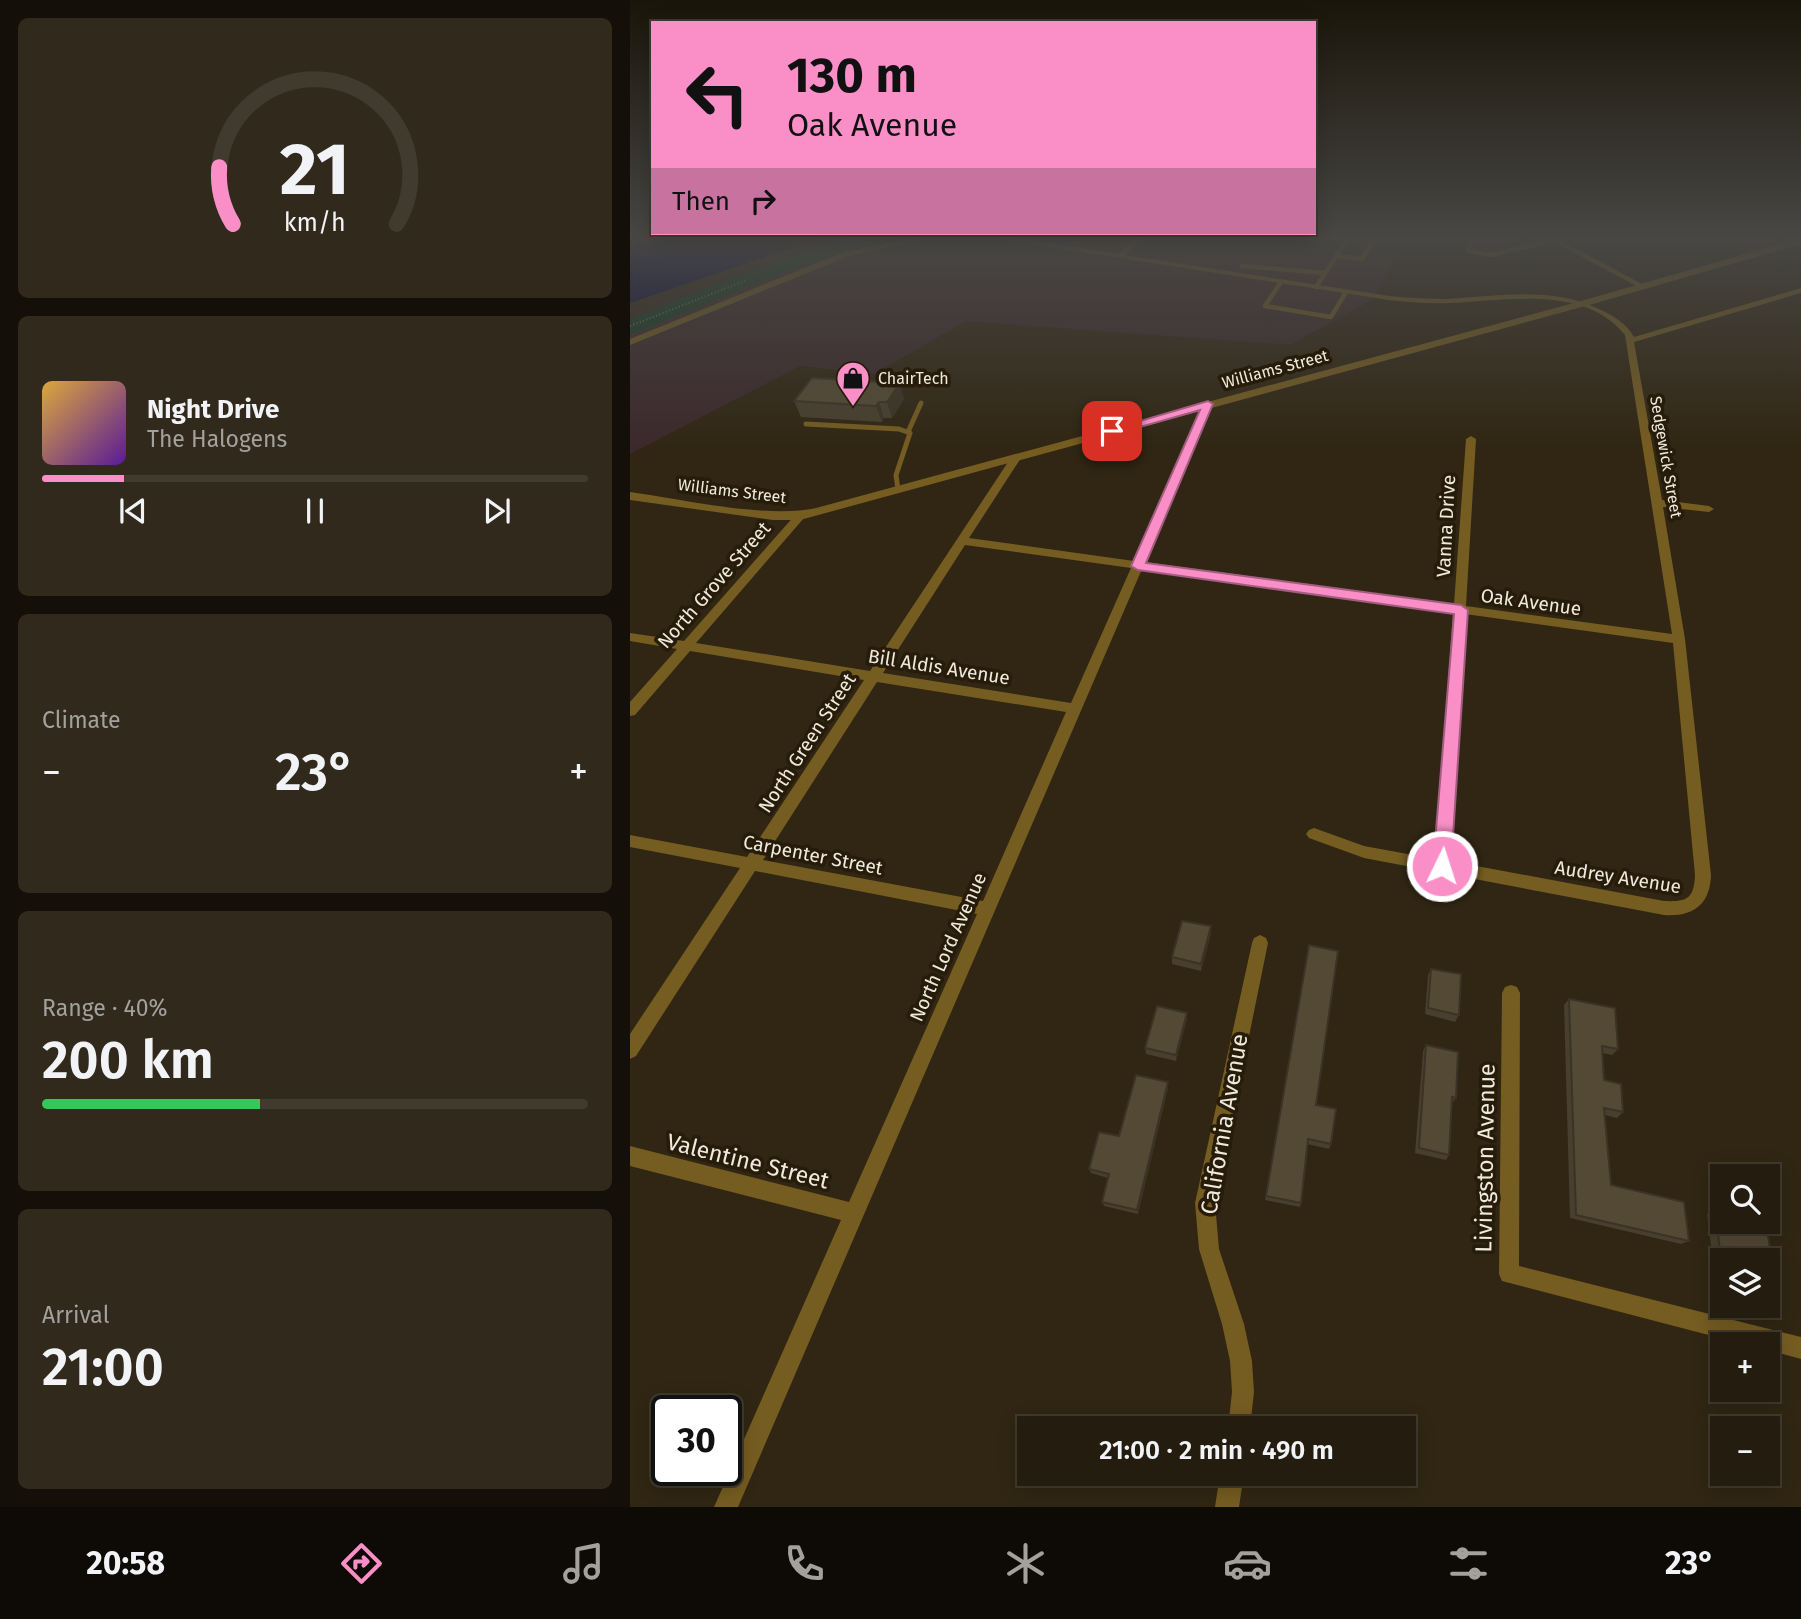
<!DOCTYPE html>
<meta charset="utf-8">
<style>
:root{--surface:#241c0e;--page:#30291c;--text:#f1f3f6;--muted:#a3a19e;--line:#413a2e;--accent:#fa8fc7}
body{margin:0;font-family:"Fira Sans",sans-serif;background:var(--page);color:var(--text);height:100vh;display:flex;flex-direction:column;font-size:26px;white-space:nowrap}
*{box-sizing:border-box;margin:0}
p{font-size:23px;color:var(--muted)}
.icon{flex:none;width:38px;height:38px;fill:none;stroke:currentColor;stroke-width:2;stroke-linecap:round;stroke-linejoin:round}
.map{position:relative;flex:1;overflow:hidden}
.sheet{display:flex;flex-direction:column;gap:18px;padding:18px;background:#140f08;width:630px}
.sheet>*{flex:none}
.hud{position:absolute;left:21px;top:21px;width:665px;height:214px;border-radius:0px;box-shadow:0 4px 18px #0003,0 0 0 2px var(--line);background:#fa8fc7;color:#111;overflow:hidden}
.fabs{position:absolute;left:1080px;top:1164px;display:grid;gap:14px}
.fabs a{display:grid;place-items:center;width:70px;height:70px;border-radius:0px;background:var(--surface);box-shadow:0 4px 18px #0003,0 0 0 2px var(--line);font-size:35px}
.speed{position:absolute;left:21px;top:1395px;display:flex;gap:14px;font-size:35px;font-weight:700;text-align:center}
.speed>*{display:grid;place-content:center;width:91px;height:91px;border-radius:50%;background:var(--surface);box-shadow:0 4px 18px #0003,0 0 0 2px var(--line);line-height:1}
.speed .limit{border:4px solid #111;border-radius:10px;background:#fff;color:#111}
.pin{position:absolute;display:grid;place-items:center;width:60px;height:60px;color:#fff;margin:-30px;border-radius:14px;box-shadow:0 4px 10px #0006}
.me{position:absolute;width:77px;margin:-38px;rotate:4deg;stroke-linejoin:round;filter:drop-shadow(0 0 5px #0008)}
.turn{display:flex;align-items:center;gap:24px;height:147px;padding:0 21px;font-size:32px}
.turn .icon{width:91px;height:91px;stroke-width:2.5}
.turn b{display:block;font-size:49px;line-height:60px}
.then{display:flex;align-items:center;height:66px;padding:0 21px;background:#0003;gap:14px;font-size:26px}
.big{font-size:52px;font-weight:600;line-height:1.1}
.sheet .widget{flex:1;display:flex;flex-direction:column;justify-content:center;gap:10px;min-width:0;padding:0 24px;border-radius:10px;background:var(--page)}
.sheet .dial{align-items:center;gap:0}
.dial svg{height:182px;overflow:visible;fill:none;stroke:var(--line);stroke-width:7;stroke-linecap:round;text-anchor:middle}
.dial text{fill:var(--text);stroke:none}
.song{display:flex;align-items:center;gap:21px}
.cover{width:84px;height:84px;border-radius:10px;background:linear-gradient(135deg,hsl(40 70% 55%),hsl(270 70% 35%))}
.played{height:7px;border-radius:4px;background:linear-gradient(90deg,var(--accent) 15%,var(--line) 15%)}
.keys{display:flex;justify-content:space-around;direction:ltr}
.heat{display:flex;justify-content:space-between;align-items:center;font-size:38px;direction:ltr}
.charge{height:10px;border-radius:5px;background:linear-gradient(90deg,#34c759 40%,var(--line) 0)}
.trip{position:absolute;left:387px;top:1416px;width:399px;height:70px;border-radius:0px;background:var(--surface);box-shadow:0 4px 18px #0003,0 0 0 2px var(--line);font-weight:600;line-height:70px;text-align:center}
.menu{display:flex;height:112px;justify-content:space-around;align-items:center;background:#0e0b06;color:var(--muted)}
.menu .icon{width:49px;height:49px}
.menu .selected{color:var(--accent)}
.menu b{font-size:32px;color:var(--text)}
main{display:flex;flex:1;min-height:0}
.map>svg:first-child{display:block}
.industrial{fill:#3c292b}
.green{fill:#0d3c21}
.water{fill:#000349}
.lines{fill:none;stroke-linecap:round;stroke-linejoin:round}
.path{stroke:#837b6b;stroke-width:2;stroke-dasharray:1 2.5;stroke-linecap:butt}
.service-far1{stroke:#755c21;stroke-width:4.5}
.service{stroke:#755c21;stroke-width:5}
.minor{fill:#755c21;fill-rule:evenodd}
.tertiary{fill:#755c21;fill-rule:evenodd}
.wall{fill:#483f2e}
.shaded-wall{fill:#3b3325}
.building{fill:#544935;stroke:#3b3325;stroke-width:2}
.route{fill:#fa8fc7;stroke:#a25d81;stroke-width:2}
.labels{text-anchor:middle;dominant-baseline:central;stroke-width:7;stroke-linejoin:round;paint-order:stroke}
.far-street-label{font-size:16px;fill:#f0eade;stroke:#261c09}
.far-poi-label{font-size:16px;fill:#f0eade;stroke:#261c09;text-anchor:start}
.street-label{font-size:19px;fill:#f0eade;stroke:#261c09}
.near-street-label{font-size:23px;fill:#f0eade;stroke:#261c09}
</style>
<main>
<section class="sheet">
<div class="widget dial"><svg viewBox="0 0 100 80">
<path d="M14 69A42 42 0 1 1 86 69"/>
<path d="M14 69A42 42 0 0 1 8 44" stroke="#fa8fc7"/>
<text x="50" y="56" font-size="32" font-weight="700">21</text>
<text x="50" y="72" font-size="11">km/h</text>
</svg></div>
<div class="widget">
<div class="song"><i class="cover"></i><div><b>Night Drive</b><p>The Halogens</p></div></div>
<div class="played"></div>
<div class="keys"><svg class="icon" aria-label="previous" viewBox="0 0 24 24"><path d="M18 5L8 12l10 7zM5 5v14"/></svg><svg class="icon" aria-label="pause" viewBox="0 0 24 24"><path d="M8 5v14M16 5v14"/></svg><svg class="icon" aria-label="next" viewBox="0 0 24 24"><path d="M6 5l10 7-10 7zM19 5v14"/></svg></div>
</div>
<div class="widget"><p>Climate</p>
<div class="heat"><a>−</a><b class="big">23°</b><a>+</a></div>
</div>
<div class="widget"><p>Range · 40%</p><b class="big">200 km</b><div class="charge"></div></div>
<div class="widget"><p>Arrival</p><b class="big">21:00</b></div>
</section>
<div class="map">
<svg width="1171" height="1507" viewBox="0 0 1171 1507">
<rect width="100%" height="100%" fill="#302613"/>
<path class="industrial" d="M261,237H777L742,300L660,345L336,321L244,374L170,366L0,454V333L108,286Z"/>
<path class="green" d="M221,237H276C180,257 91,299 0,334V320L65,292Z"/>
<path class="water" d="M0,237H193L0,303Z"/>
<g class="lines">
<path class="path" d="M0,326L117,280"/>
<path class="service-far1" d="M860,237L842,242L838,251L861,255L923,240
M921,238L1013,287
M490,256L510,237
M706,256L732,259L745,237
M612,266L695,273
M651,282L635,306L701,317L716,292
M686,287L719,237"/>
<path class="service" d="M176,424L269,429L280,433L266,475L268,490
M278,432L291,403"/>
<path class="minor" d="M288,237H300L219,256L0,345V339L214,252Z
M365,237H379L759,296C779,298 798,299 818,299C871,296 922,286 971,310C984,316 997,324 1004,337L1171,288V293L1004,342L1032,500L1079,506L1084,509L1079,512L1033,507L1055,639L1081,875C1080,905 1063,917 1034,915L734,858L679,838L676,834L679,830L684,828L734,846L805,859L823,612L512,569L108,1507H84L211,1220L0,1166V1146L219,1202L347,914L125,871L6,1056L0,1059V1034L110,868L0,847V835L117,857L234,680L60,651L5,715L0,716V702L47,649L0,641V633L54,641L166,514H174V518L66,643L240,671L382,456L391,458L339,538L504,561L573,404L578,401L583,404L515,562L824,604L836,439L841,436L846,439L836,606L1042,634L995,335C955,284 874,301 819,303C799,304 779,302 759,300L368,239ZM335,545L501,568L441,703L253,673ZM835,614L1043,643L1065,875C1064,899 1057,902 1034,901L820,861ZM247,682L436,712L353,901L133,860Z
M630,935L636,938L638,943L585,1203L589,1249L614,1324L622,1361L624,1392L620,1428H598L602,1392L600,1361L592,1324L569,1249L565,1203L622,943L624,938Z
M881,985L887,987L890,993L889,1266L1171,1337V1359L1138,1350V1344H1113L872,1281L869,1274L872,993L875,987Z
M590,1474H614L609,1507H585Z"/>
<path class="tertiary" d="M1171,238V244L959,305L170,520H143L0,500V492C52,499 136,519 186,508L951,301Z"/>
</g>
<path class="wall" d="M274,399L262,418H254L252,422L171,417L164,401Z
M581,933L571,971L542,964V957Z
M679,945L686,1105L701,1144L699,1149L677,1144L671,1203L670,1207L635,1200Z
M801,969L829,1015L825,1022L795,1014L798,975Z
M939,999L988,1049L982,1055L972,1053L974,1080L993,1112L987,1118L975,1115L981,1185L1059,1241L1051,1244L940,1218L934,1005Z
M557,1013V1019L546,1061L516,1054L515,1048Z
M796,1045L826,1098L822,1103L819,1155L816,1160L785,1153L793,1051Z
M538,1082V1088L508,1214L474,1206L472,1202L478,1178L461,1173L459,1169Z
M1085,1210L1142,1262L1138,1264V1260H1110L1082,1253L1077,1214Z"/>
<path class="shaded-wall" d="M270,383L274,399L262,418L257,402Z
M249,402L254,418L252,422L246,406Z
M581,926V933L571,971V964Z
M557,1013V1019L546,1061V1055Z
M538,1082V1088L508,1214L507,1210Z"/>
<path class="building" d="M182,378L270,383L257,402H249L246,406L164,401Z
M552,921L581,926L571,964L542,957Z
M679,945L708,951L686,1105L706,1109L701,1144L678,1139L671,1203L636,1196Z
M801,969L831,974L829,1015L798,1008Z
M939,999L985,1008L988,1049L972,1046L974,1080L991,1084L993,1112L974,1108L981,1185L1054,1202L1059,1241L946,1215Z
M527,1006L557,1013L546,1055L515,1048Z
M796,1045L828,1052L826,1098L822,1097L819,1155L789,1148Z
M506,1075L538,1082L507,1210L472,1202L479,1174L459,1169L469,1132L489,1136Z
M1085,1210L1092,1212V1222H1136L1142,1262L1138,1261V1260H1133L1090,1250Z"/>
<linearGradient id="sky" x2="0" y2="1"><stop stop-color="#1a150a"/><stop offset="0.53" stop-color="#484744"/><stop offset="1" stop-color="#484744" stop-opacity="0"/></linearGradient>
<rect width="1171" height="448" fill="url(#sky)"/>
<path class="route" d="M578,401L583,404L516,563L831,605L838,610L821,866L818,871L812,874L806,871L803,866L824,614L508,570L501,566L570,410L482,435L476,431Z"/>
<defs>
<symbol id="shop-pin" viewBox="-11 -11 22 30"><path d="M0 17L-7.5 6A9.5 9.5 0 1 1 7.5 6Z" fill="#fa8fc7" stroke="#261c09"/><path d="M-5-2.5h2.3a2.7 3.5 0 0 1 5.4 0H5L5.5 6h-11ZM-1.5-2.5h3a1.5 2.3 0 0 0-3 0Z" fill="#111"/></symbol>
</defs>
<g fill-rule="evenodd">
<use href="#shop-pin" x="204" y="359" width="38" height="52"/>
</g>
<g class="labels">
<g class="far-street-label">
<text transform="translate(645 369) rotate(-15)">Williams Street</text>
<text transform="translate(1036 457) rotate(80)">Sedgewick Street</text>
<text transform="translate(102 491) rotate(7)">Williams Street</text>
</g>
<g class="far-poi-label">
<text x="248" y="378">ChairTech</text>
</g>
<g class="street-label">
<text transform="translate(816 526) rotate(-87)">Vanna Drive</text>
<text transform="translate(84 585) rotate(-49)">North Grove Street</text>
<text transform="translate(901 602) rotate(8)">Oak Avenue</text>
<text transform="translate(309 667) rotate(9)">Bill Aldis Avenue</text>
<text transform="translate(177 743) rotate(-57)">North Green Street</text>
<text transform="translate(183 855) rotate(11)">Carpenter Street</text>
<text transform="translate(988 877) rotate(9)">Audrey Avenue</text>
<text transform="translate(318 947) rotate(-66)">North Lord Avenue</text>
</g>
<g class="near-street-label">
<text transform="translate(594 1124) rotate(-80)">California Avenue</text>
<text transform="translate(855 1158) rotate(-89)">Livingston Avenue</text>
<text transform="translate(118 1161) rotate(14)">Valentine Street</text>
</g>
</g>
</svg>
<div class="fabs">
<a><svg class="icon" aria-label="search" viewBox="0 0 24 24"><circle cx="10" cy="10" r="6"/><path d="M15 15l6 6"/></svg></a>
<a><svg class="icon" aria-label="layers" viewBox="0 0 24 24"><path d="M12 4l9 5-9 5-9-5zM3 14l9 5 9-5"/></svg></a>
<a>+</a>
<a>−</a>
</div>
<div class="speed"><div class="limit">30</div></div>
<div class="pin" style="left:482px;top:431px;background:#d93025"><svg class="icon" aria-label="arrive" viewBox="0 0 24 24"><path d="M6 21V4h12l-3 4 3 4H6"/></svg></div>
<svg class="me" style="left:812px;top:866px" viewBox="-20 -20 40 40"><circle r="17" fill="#fa8fc7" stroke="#fff" stroke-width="3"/><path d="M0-11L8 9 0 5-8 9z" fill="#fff"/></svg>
<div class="trip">21:00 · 2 min · 490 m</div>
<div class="hud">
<div class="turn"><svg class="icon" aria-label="left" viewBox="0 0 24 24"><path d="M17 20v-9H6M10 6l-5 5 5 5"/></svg><div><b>130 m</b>Oak Avenue</div></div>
<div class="then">Then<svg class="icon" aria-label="right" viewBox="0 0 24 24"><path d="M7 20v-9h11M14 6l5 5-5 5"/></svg></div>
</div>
</div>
</main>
<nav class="menu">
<b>20:58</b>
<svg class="icon selected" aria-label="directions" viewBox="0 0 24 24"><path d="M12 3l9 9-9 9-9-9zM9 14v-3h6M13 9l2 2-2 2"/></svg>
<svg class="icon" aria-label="music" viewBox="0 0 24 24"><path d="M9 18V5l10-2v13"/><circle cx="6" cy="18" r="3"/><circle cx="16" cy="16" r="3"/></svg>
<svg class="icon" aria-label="phone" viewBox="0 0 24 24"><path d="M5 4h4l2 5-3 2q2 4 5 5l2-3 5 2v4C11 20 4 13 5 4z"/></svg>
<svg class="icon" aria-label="climate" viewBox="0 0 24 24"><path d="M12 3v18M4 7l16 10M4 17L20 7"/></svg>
<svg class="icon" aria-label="car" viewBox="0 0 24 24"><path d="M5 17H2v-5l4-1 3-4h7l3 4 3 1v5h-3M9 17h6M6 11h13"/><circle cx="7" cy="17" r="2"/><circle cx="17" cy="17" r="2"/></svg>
<svg class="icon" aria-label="filters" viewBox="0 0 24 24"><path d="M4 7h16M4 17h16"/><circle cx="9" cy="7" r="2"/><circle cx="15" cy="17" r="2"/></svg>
<b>23°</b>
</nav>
